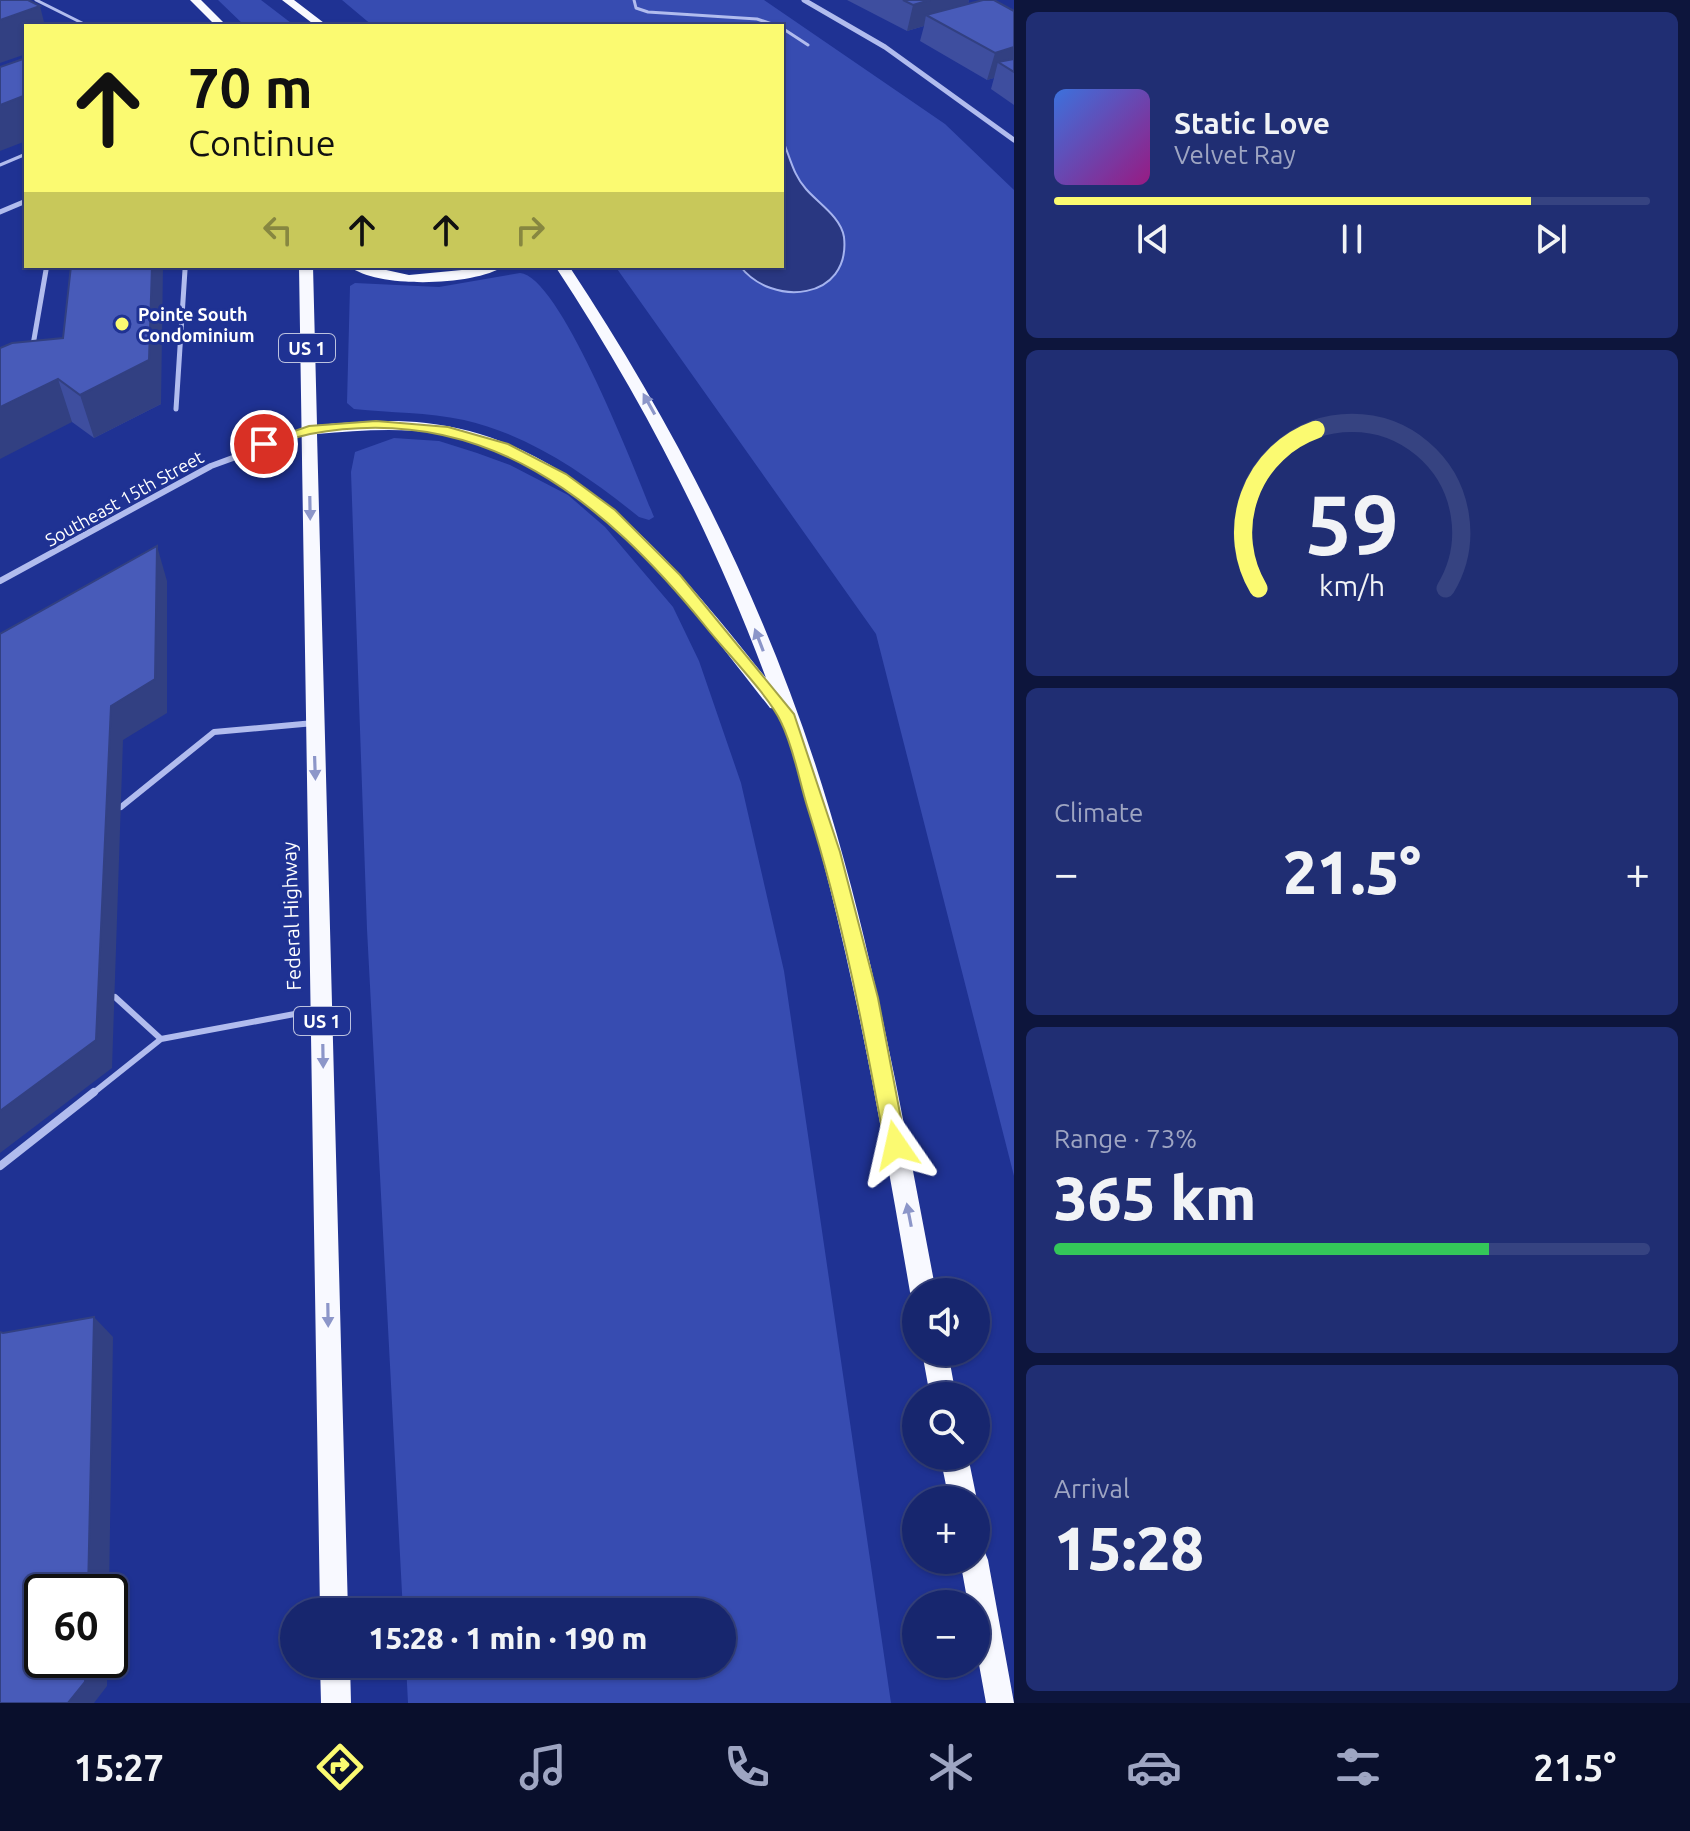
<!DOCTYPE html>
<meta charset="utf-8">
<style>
:root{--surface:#17266e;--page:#202e73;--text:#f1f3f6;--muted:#9ea5c2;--line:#364381;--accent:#fbfa71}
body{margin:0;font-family:Ubuntu,sans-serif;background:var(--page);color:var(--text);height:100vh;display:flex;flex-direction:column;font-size:30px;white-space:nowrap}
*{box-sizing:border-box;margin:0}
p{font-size:26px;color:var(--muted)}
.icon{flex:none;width:44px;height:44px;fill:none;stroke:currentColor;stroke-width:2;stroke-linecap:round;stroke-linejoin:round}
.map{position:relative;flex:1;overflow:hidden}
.side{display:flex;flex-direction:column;gap:12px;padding:12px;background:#0d153c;width:676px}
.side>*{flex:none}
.hud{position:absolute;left:24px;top:24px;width:760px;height:244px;border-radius:0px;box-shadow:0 2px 6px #0004,0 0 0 2px var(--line);background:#fbfa71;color:#111;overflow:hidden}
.tools{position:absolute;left:902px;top:1278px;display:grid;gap:16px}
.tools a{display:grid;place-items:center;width:88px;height:88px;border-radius:50%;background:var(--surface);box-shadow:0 2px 6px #0004,0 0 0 2px var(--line);font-size:40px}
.speed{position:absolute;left:24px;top:1574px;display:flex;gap:16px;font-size:40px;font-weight:700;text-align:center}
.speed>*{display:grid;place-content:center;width:104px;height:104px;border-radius:50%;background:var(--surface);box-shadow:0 2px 6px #0004,0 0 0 2px var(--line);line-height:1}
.speed .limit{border:4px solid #111;border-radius:12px;background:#fff;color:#111}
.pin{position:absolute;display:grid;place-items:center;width:68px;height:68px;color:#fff;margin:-34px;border:4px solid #fff;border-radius:50%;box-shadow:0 2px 8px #0007}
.me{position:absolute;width:88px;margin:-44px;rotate:349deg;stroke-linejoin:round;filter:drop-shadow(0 0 6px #0008)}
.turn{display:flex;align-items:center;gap:28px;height:168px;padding:0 32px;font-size:36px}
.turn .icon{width:104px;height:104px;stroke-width:2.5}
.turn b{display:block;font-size:56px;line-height:68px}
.lanes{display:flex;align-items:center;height:76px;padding:0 32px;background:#0003;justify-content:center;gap:40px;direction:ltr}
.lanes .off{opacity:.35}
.big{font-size:60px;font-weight:800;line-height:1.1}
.side .card{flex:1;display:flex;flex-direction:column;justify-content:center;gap:12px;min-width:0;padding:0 28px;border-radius:12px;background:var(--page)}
.side .dial{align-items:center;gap:0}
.dial svg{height:208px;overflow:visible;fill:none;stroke:var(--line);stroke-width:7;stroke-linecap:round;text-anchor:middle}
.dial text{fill:var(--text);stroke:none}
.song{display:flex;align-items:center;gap:24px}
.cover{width:96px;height:96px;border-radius:12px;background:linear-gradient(135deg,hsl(220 70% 55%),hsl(310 70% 35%))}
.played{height:8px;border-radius:4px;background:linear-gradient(90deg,var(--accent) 80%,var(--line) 80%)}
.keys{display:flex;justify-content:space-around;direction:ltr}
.heat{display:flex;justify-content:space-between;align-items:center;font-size:44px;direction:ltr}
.charge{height:12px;border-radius:6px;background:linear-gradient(90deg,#34c759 73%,var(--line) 0)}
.trip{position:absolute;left:280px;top:1598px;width:456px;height:80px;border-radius:40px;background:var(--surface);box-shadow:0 2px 6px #0004,0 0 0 2px var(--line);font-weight:800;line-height:80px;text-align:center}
.menu{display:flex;height:128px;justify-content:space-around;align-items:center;background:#090f2c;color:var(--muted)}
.menu .icon{width:56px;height:56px}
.menu .active{color:var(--accent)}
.menu b{font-size:36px;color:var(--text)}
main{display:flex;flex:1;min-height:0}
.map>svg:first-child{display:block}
.green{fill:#374cb1}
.water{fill:#293781;stroke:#a5b3ef;stroke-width:2}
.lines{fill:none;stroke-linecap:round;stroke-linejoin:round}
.lane-far3{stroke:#b1bcee;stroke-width:3}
.lane-far2{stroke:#b1bcee;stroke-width:5}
.lane-far1{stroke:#b1bcee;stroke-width:6}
.lane{stroke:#b1bcee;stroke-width:8}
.street-far1{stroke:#b1bcee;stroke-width:5}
.street{stroke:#b1bcee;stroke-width:6}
.primary{fill:#f8f9ff;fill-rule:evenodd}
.wall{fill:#3e4e9f}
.shaded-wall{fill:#324082}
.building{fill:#485bb9;stroke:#324082;stroke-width:2}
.oneway{fill:#8c96c9}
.route{fill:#fbfa71;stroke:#a3a249;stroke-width:2}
.poi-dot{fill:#fbfa71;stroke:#1f3293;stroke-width:3}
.labels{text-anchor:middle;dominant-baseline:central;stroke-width:6;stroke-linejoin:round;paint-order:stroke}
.far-poi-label{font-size:18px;font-weight:bold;fill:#fff;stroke:#1f3293;text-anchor:start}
.shield{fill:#1f3293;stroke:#bcc2df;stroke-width:2}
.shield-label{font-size:18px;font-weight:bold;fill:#fff}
.far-street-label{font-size:18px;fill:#fff;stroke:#1f3293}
.street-label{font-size:20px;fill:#fff;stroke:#1f3293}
</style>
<main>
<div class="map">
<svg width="1014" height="1703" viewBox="0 0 1014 1703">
<rect width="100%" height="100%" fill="#1f3293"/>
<path class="green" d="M218,0H261L295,26H245Z
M342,0H764L945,124L1014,190V1176L876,634L615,266H782V26H373Z
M520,273C561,276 637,476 654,517L649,520L639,517C588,476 530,435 464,420C427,412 391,413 354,409L347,403L350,286L355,283L439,287Z
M394,438L439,441L477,453L510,465L568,495L605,527L673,607L699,661L741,783L784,971L891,1703H408L406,1664H722V1612H403L367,929L351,472L355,452Z"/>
<path class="water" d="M782,139C790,156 793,175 806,189C818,203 841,217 844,237C851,300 772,308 740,266H782Z"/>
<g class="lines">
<path class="lane-far3" d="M36,0L88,26
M634,0L636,8L648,12L757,19L778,26
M782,28L808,45
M0,165L26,154
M46,272L47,266
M185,272V266"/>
<path class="lane-far2" d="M33,345L46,270
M176,409L185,270"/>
<path class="lane-far1" d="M121,807L214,732L314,723
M115,997L161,1039L316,1010
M92,1094L161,1039"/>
<path class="lane" d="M0,1166L94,1092"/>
<path class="street-far1" d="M804,0L885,47L1014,140
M0,212L26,201"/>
<path class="street" d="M0,581L211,466L309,430"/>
<path class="primary" d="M190,0H201L227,26H216Z
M282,0H294L328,26H316Z
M299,266H313L317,425C353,422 390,419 426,423C578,440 677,567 766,678C711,531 641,397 555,266H569C681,435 771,614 829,808C877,967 905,1130 936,1292H916V1302L910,1292C876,1095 842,899 778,709L770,708C682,597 588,460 439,434C399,427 357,431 317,434L348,1612H320Z
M349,266H368L409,275L504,266C475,286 377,289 349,266Z
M922,1352H948L956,1396H930Z
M940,1456H968L977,1500L976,1502L949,1500Z
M976,1547L984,1550L988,1560L1014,1703H986L976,1648V1604H968L960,1560H976Z
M320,1664H350L351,1703H321Z"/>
</g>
<path class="wall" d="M847,0H969L968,4L1014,11V105L991,89L994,78L987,80L920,41L924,26L907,31Z
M0,348L161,404L94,438L72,422Z"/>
<path class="shaded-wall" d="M930,0H969L965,14L926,15L924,26L907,31L913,5Z
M40,6L45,26H26V54L0,63V20Z
M1014,47V72L998,62L994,78L987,80L995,53Z
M26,95V141L0,151V105Z
M152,266H163L161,404L94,438L80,395Z
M58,379L72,422L0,459V407Z
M157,546L167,581V713L123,740L112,1068L0,1153V1111L111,706Z
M94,1317L113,1337L109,1592H88Z
M86,1660H107V1686L94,1703H68Z"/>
<path class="building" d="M0,0H28L40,6L0,20Z
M903,0H930L913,5Z
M983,0H994L1014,11V47L995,53L926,15Z
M26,58V95L0,105V67Z
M1014,59V72L998,62Z
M71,266H152L149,360L80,395L58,379L0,407V348L12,343L63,338Z
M157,546L155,679L111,706L96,1040L0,1111V634Z
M94,1317L88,1592H42V1660H86L85,1682L68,1703H0V1332L3,1333Z"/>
<defs><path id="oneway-solid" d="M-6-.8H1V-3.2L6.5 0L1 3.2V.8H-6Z" transform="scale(2)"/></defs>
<g class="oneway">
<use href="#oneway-solid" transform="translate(649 404) rotate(-119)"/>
<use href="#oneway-solid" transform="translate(310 508) rotate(89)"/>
<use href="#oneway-solid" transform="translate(759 640) rotate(-111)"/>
<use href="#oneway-solid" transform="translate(315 768) rotate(88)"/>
<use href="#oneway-solid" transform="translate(323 1056) rotate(89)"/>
<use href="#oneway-solid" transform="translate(909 1215) rotate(-101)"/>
<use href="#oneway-solid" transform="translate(328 1315) rotate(89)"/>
</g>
<path class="route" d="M376,421L448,427L508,444L566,474L615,510L680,575L794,714L840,852L878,998L906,1145L903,1152L896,1155L888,1152L885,1145C864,1032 843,919 808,809C799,781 794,748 781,722C770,697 725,651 706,627C604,501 484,401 310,434C295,437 279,444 264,448L257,444L309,426Z"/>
<circle class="poi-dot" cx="122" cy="324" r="8"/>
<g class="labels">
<g class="far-poi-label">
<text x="138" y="314">Pointe South<tspan x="138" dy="21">Condominium</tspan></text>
</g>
<g class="shield">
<rect x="279" y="334" width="56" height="28" rx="6"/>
<rect x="294" y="1007" width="56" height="28" rx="6"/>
</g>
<g class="shield-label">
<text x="307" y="348">US 1</text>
<text x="322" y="1021">US 1</text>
</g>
<g class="far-street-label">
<text transform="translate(124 498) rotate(-29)">Southeast 15th Street</text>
</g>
<g class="street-label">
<text transform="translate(291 916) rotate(-92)">Federal Highway</text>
</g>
</g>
</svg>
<div class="tools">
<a><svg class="icon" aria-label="sound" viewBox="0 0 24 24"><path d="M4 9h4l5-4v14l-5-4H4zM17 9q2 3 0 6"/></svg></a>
<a><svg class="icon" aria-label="search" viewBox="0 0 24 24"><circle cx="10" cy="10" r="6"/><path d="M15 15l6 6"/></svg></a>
<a>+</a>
<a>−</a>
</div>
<div class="speed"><div class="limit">60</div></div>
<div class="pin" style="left:264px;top:444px;background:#d93025"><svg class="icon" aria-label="arrive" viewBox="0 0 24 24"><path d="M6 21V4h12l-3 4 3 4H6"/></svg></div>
<svg class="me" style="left:896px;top:1145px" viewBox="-20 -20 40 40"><path d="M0-17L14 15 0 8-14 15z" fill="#fbfa71" stroke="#fff" stroke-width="4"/></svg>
<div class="trip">15:28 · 1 min · 190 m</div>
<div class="hud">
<div class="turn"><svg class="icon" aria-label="ahead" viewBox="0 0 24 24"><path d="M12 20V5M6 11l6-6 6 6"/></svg><div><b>70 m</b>Continue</div></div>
<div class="lanes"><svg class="icon off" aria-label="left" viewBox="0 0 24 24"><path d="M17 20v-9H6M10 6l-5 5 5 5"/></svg><svg class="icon" aria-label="ahead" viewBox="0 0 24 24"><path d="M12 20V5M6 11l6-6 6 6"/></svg><svg class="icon" aria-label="ahead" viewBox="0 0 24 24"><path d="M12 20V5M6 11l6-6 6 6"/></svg><svg class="icon off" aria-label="right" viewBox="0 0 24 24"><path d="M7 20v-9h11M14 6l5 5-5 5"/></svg></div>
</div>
</div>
<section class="side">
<div class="card">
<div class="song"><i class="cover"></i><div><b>Static Love</b><p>Velvet Ray</p></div></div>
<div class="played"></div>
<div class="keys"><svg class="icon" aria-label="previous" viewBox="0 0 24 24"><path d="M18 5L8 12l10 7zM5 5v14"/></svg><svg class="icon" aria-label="pause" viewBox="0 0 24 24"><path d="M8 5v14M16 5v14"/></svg><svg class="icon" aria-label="next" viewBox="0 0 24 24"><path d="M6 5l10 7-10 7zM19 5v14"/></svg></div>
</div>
<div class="card dial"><svg viewBox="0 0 100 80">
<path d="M14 69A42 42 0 1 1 86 69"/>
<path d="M14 69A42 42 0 0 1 36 8" stroke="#fbfa71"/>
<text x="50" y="56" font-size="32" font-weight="700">59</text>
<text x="50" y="72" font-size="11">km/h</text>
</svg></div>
<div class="card"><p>Climate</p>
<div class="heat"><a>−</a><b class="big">21.5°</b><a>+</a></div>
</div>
<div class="card"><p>Range · 73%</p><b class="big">365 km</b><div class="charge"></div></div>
<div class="card"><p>Arrival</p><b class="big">15:28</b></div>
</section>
</main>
<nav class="menu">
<b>15:27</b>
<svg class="icon active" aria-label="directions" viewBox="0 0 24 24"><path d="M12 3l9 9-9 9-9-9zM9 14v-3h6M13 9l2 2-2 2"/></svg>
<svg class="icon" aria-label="music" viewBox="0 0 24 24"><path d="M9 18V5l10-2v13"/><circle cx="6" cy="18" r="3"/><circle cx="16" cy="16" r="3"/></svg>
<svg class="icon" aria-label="phone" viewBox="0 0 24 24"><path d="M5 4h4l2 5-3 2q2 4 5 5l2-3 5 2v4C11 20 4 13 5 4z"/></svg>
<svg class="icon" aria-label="climate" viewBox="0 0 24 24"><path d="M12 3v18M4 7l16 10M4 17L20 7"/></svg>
<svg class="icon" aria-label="car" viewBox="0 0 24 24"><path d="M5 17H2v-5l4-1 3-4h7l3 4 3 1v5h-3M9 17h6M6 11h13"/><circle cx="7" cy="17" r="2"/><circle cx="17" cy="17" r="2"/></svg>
<svg class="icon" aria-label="filters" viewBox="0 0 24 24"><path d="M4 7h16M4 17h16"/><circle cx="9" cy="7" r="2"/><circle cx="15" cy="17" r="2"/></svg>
<b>21.5°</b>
</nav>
